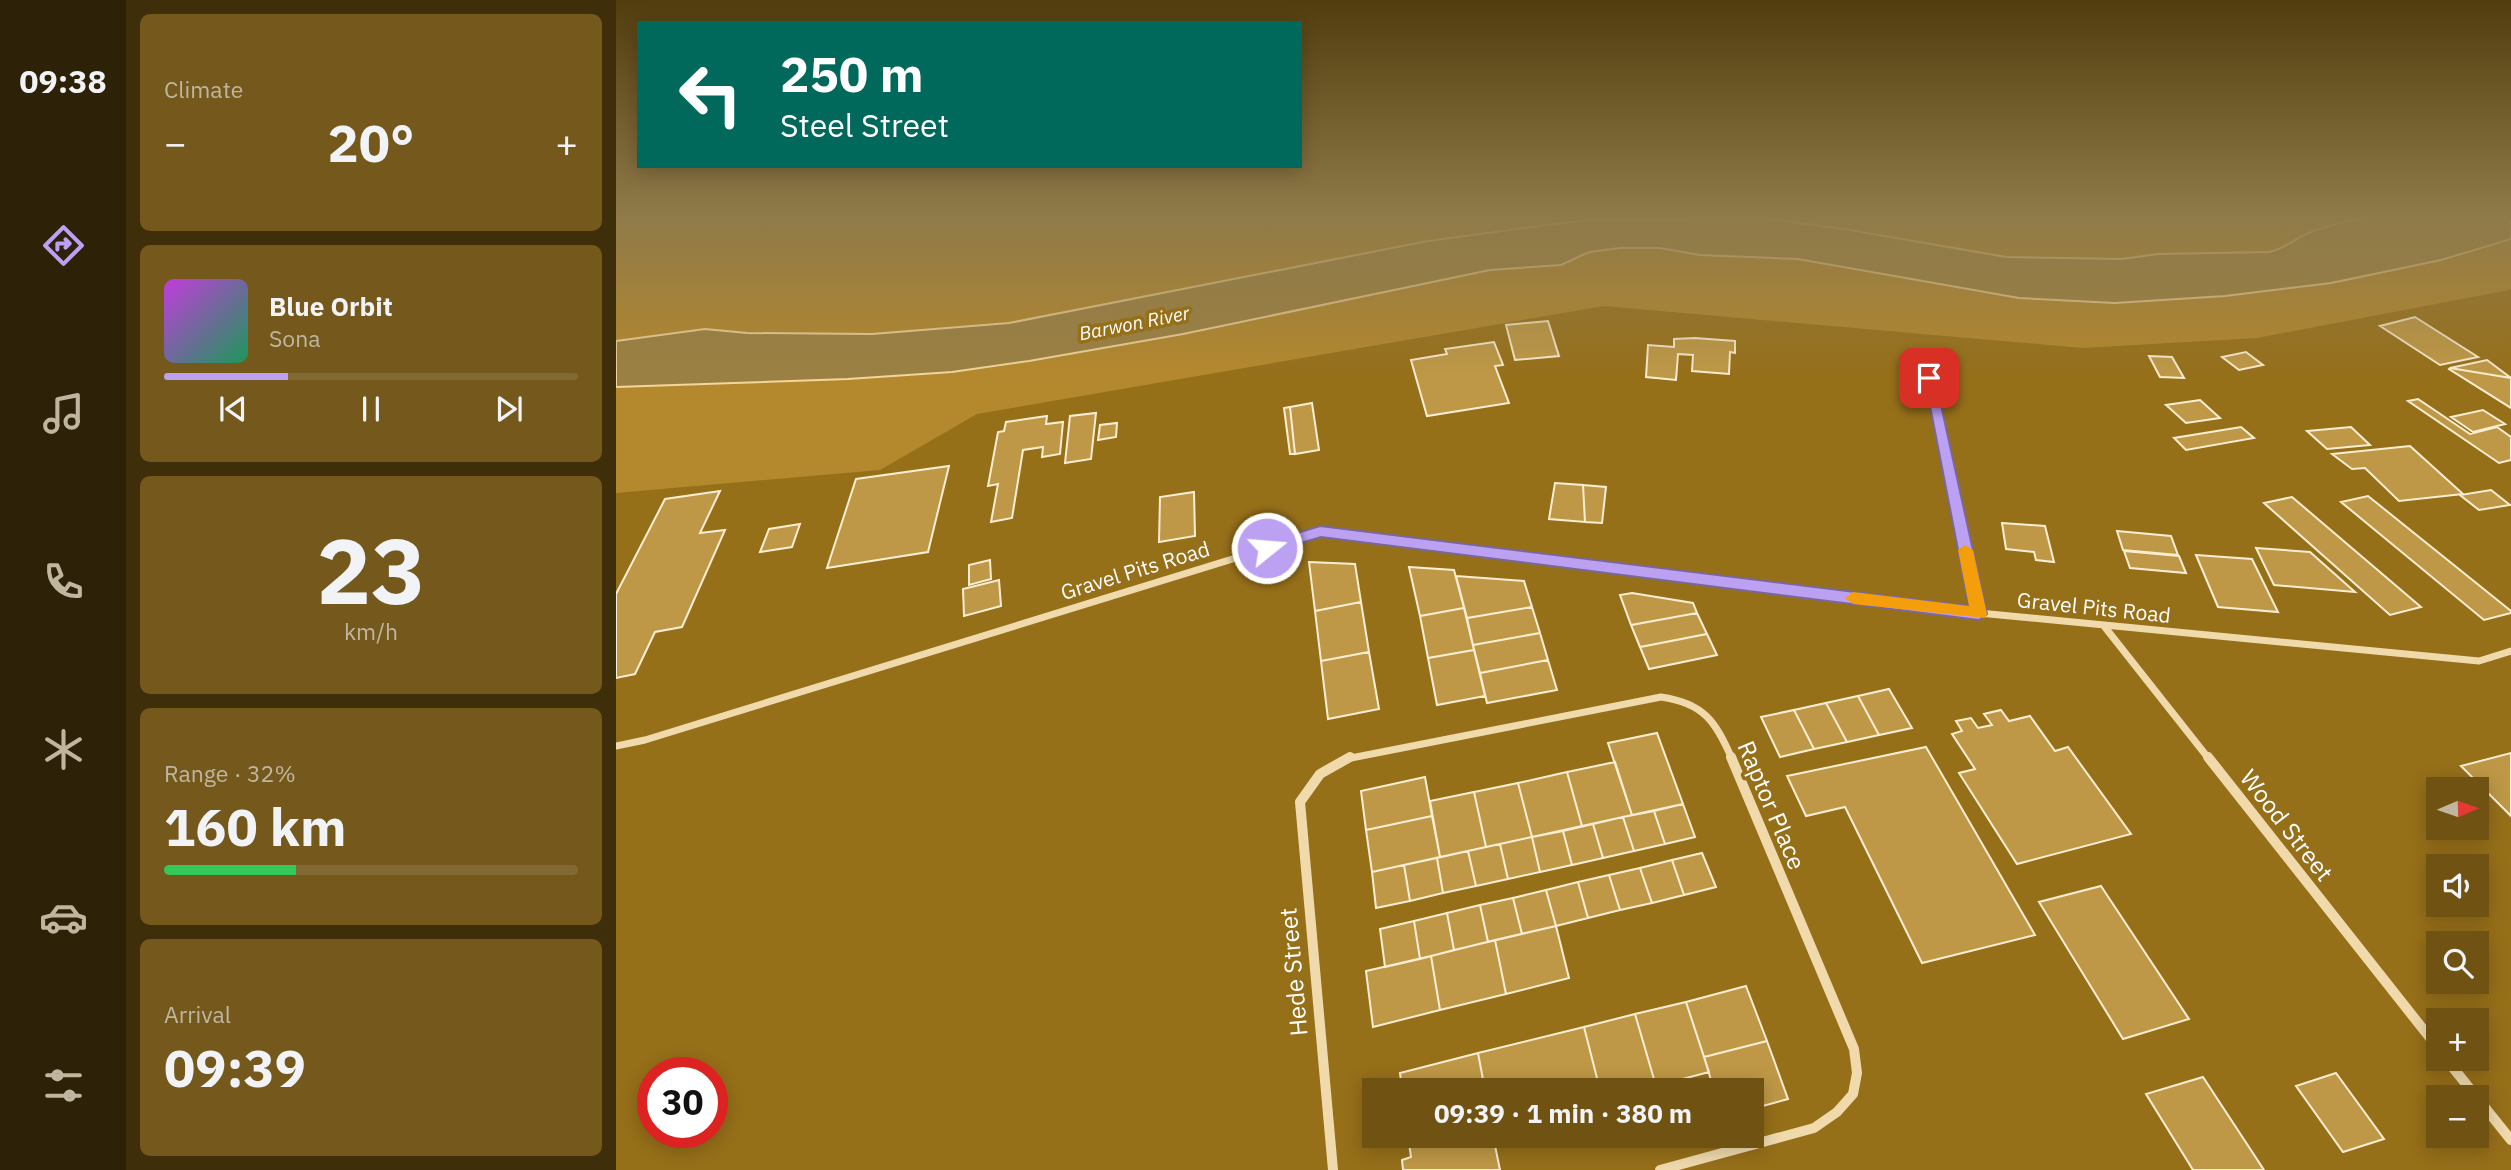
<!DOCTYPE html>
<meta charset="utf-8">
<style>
:root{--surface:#705313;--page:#75591c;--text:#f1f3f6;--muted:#c0b6a0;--line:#826933;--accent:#bca0f2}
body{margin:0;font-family:"IBM Plex Sans",sans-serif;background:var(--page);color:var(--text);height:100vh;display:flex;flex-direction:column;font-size:26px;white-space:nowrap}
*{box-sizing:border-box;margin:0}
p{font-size:23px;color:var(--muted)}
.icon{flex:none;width:38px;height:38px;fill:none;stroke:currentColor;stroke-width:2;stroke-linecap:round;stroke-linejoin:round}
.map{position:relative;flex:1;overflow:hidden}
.details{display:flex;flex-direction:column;gap:14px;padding:14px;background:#3e2e0a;width:490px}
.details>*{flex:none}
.banner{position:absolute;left:21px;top:21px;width:665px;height:147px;border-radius:0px;box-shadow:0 4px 18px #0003;background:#00695c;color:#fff;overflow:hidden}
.needle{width:46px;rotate:88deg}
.fabs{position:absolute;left:1810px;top:777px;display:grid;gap:14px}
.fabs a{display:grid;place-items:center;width:63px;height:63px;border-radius:0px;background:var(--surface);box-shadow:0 4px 18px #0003;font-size:35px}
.speed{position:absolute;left:21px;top:1057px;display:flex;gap:14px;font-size:35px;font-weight:700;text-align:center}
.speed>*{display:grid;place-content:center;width:91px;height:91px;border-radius:50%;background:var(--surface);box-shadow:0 4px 18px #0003;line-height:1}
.speed .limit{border:10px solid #d22;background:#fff;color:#111}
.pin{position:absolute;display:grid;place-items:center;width:60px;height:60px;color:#fff;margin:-30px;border-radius:14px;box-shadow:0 4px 10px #0006}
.me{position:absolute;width:77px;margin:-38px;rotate:73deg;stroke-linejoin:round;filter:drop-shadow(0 0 5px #0008)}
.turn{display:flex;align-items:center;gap:24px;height:147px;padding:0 28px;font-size:32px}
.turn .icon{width:91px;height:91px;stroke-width:2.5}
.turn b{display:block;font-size:49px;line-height:60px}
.big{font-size:52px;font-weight:700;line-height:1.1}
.details .widget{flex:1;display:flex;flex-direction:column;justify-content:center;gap:10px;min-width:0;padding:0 24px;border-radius:10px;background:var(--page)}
.details .dial{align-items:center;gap:0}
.dial b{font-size:91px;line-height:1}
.song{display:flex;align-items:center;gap:21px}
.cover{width:84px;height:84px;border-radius:10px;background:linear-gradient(135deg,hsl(290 70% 55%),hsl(150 70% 35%))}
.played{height:7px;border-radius:4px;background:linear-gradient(90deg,var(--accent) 30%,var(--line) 30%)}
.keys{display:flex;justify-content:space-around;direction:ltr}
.heat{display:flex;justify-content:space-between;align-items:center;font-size:38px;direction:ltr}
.charge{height:10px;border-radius:5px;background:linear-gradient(90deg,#34c759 32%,var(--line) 0)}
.trip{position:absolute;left:746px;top:1078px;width:402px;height:70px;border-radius:0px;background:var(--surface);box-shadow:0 4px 18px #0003;font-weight:700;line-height:70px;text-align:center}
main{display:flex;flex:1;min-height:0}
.menu{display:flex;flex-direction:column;width:126px;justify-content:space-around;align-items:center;background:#2d2108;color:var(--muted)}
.menu .icon{width:49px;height:49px}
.menu .selected{color:var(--accent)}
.menu b{font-size:32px;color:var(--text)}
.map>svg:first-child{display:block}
.green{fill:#b4882d}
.water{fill:#9b8042;stroke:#f3d69f;stroke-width:2}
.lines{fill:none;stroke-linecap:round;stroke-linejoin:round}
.stream{stroke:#f3d69f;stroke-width:4.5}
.building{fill:#be9846;stroke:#fbeed3;stroke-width:2}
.minor-far2{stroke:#f0daac;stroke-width:5}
.minor-far1{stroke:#f0daac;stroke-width:7}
.minor{stroke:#f0daac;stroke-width:10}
.route{fill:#bca0f2;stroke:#7a689d;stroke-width:2}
.slow{fill:#f59e0b}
.labels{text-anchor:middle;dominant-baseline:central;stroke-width:7;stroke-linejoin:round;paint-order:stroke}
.far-water-label{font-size:19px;font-style:italic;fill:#fffefb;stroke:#966f19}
.street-label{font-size:21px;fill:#fff;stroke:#966f19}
.near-street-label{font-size:24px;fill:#fff;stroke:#966f19}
</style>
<main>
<nav class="menu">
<b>09:38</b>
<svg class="icon selected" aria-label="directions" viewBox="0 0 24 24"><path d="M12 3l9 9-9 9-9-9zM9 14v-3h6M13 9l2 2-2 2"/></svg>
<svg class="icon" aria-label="music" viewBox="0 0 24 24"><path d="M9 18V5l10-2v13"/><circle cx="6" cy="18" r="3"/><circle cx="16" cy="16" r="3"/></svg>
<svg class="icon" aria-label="phone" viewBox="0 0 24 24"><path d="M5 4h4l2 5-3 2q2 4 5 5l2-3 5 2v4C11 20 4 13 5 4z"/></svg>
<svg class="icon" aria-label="climate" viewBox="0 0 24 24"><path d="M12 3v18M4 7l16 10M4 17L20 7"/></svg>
<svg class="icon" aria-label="car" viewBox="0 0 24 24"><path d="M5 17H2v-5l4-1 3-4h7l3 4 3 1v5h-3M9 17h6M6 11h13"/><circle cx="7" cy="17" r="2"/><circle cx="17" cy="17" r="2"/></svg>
<svg class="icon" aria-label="filters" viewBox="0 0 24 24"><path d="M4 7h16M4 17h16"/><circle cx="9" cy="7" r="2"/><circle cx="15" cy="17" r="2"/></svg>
</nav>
<section class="details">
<div class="widget"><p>Climate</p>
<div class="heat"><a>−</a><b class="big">20°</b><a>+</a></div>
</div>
<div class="widget">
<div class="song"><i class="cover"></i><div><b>Blue Orbit</b><p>Sona</p></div></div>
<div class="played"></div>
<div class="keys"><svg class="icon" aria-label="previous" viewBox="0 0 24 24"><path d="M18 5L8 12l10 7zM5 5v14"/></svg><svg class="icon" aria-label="pause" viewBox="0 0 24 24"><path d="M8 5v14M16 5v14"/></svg><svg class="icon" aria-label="next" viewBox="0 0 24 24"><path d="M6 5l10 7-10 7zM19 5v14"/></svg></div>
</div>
<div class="widget dial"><b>23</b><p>km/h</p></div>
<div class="widget"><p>Range · 32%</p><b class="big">160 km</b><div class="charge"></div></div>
<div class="widget"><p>Arrival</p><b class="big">09:39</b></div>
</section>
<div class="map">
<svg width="1895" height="1170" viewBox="0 0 1895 1170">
<rect width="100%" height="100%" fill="#966f19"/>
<path class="green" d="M0,214H1764C1740,219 1715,224 1693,233C1676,240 1671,248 1653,252L1542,254L1506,259L1390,257L1234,230L1147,218L1094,216L1064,220L976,219L812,241L393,323L256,334L131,333L89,329L0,341Z
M1895,239V289L1888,291L1641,338L1467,348L988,306L361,414L264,470L0,493V387L232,379L336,372L413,361L567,334L874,270L945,265L973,252L1004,248H1044L1084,255L1182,259L1403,298L1499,303L1609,296L1715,283L1825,260Z"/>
<path class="water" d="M1764,214H1895V239L1825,260L1715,283L1609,296L1499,303L1403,298L1182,259L1084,255L1044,248H1004L973,252L945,265L874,270L567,334L413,361L336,372L232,379L0,387V341L89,329L131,333L256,334L393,323L812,241L976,219L1064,220L1094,216L1147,218L1234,230L1390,257L1506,259L1542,254L1653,252C1671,248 1676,240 1693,233C1715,224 1740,219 1764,214Z"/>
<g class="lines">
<path class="stream" d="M1727,214L1731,220"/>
</g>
<path class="building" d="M1799,317L1862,357L1824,365L1764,326Z
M932,321L943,356L899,360L890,325Z
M1079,338L1119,341V353L1114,352L1113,374L1076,371L1077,355L1062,354L1060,380L1030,377L1032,345L1058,347V339Z
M878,342L887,365L879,366L893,403L811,416L795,360L831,354L829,349Z
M1630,352L1647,365L1623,370L1606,357Z
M1533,356L1556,357L1568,378L1544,377Z
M1871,360L1895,378L1834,368Z
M1834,368L1895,378V408L1833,369Z
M1802,399L1854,434L1881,427L1895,437V460L1883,463L1792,401Z
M1584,400L1604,418L1570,423L1550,405Z
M696,403L703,450L679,454L674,407Z
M674,407L679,454H674L668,408Z
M1867,410L1889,424L1857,432L1835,417Z
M480,413L475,459L449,463L454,416Z
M431,416L430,424L447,422L444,454L426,457L427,447L407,450L396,518L375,522L382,484L372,486L382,432L388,431L390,422Z
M501,423L500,437L482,440L484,425Z
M1625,427L1638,438L1570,450L1558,438Z
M1735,427L1754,445L1711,449L1691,431Z
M1794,446L1847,494L1783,501L1749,468L1736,469L1716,454Z
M333,466L312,552L211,568L240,479Z
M939,483L967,485L969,522L933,519Z
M967,485L990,487L986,523L969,522Z
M1875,490L1894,505L1863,510L1844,495Z
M104,491L84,533L109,530L66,627L39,632L19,674L0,678V594L49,499Z
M578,492L579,536L543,542L544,497Z
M1752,496L1895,611V613L1868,620L1725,502Z
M1676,497L1805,607L1774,615L1648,503Z
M1386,523L1429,526L1438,562L1420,560L1418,552L1390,549Z
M184,524L176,547L144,552L153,529Z
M1501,531L1555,536L1562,555L1507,550Z
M1640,548L1694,552L1739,592L1658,585Z
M1508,551L1563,556L1570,573L1514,568Z
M1580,555L1636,559L1662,612L1602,607Z
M374,560L375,579L353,585V565Z
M693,562L739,564L745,602L699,611Z
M793,567L838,570L848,608L804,616Z
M840,576L908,581L916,607L851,618Z
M383,580L385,606L348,616L347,589Z
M1016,593L1077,603L1081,613L1015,625L1004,595Z
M745,602L753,652L705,661L699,611Z
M916,607L924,633L857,645L851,618Z
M848,608L858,650L812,658L804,616Z
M1081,613L1091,634L1024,647L1015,625Z
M924,633L932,660L864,673L857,645Z
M1091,634L1101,655L1033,669L1024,647Z
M858,650L869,696L821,705L812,658Z
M753,652L763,709L712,719L705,661Z
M932,660L941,690L871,703L864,673Z
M1273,689L1296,728L1263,735L1242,696Z
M1242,696L1263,735L1231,742L1210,703Z
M1210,703L1231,742L1198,749L1178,710Z
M1178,710L1198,749L1164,757L1145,717Z
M1385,710L1393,721L1414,716L1439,751L1452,747L1515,834L1401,864L1343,773L1359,769L1336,734L1346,731L1340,721L1355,718L1362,728L1376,725L1368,714Z
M1041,733L1067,804L1016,815L992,743Z
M1310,747L1419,935L1306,963L1229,807L1190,816L1171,776Z
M1895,753V816L1845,766Z
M999,762L1016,815L966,826L951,772Z
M951,772L966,826L916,837L902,783Z
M809,777L816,816L750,830L745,791Z
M902,783L916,837L870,847L858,792Z
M858,792L870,847L824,857L814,801Z
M1067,804L1079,837L1049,844L1038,811Z
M1038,811L1049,844L1018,851L1007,817Z
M816,816L824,857L756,872L750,830Z
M1007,817L1018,851L987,858L977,824Z
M977,824L987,858L956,865L947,831Z
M947,831L956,865L924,872L916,837Z
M916,837L924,872L892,879L884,844Z
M884,844L892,879L860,886L852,851Z
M852,851L860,886L827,893L821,858Z
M1086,853L1100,887L1068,895L1056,860Z
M821,858L827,893L794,901L788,865Z
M1056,860L1068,895L1036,903L1024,868Z
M788,865L794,901L760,908L756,872Z
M1024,868L1036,903L1004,910L993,875Z
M993,875L1004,910L972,918L962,882Z
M962,882L972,918L940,926L930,890Z
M1485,886L1573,1019L1507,1039L1423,902Z
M930,890L940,926L906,934L897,898Z
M897,898L906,934L872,942L864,905Z
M864,905L872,942L838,950L831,913Z
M831,913L838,950L804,959L798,921Z
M798,921L804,959L769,967L764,929Z
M940,926L953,978L890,994L879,940Z
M879,940L890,994L824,1010L815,956Z
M815,956L824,1010L757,1027L750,971Z
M1130,986L1151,1041L1088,1057L1070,1002Z
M1070,1002L1093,1072L1040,1086L1019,1014Z
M1019,1014L1040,1086L1024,1090H984L968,1027Z
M968,1027L984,1090H869L862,1053Z
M1151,1041L1172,1099L1136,1109V1090H1098L1088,1057Z
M862,1053L869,1090H786L784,1073Z
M1720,1073L1768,1139L1727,1152L1680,1086Z
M1587,1077L1648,1170H1577L1530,1094Z
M792,1136H877L884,1170H787L786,1160L795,1157Z"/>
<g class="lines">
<path class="minor-far2" d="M1307,352L1328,449"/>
<path class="minor-far1" d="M1327,447L1363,613
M1488,626L1593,759
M0,746L29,740L704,532L1363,613L1863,661L1895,651
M730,759L1045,697C1088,703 1100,722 1116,759"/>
<path class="minor" d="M1592,757L1822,1048
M1830,1059L1895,1140
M717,1170L684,802L704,774L734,757
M1044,1170L1198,1128L1221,1112L1237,1094L1241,1073L1238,1049L1115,757"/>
</g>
<linearGradient id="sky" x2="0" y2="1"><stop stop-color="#523d0e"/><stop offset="0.57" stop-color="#8f7a49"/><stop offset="1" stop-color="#8f7a49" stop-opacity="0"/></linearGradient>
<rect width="1895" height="378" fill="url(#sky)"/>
<path class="route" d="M1308,375L1319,378L1371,614L1363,620L705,537L651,553L643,548L646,544L704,526L1353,606Z"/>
<path class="slow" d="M1349,545L1357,550L1371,614L1369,618L1237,604L1229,598L1237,592L1353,606L1342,550Z"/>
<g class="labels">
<g class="far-water-label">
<text transform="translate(518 323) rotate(-11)">Barwon River</text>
</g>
<g class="street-label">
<text transform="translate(519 570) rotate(-17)">Gravel Pits Road</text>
<text transform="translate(1478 607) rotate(6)">Gravel Pits Road</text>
</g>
<g class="near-street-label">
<text transform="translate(1156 805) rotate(67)">Raptor Place</text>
<text transform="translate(1671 825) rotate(52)">Wood Street</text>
<text transform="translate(677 972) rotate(-95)">Hede Street</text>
</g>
</g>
</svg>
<div class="fabs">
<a><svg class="needle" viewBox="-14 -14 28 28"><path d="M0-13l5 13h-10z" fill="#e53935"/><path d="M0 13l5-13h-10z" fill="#c0b6a0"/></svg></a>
<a><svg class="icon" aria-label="sound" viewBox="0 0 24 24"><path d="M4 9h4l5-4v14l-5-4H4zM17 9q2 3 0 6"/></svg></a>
<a><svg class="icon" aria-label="search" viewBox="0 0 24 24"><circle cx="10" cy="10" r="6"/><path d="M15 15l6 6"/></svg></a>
<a>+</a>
<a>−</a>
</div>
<div class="speed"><div class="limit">30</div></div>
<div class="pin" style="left:1313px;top:378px;background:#d93025"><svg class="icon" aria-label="arrive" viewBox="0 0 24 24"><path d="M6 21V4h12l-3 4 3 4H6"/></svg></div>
<svg class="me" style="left:651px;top:548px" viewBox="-20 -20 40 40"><circle r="17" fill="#bca0f2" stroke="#fff" stroke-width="3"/><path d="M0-11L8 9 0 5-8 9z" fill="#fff"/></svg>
<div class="trip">09:39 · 1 min · 380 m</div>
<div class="banner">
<div class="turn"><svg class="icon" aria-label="left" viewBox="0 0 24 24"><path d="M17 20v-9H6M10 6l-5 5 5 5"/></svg><div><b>250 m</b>Steel Street</div></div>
</div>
</div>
</main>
